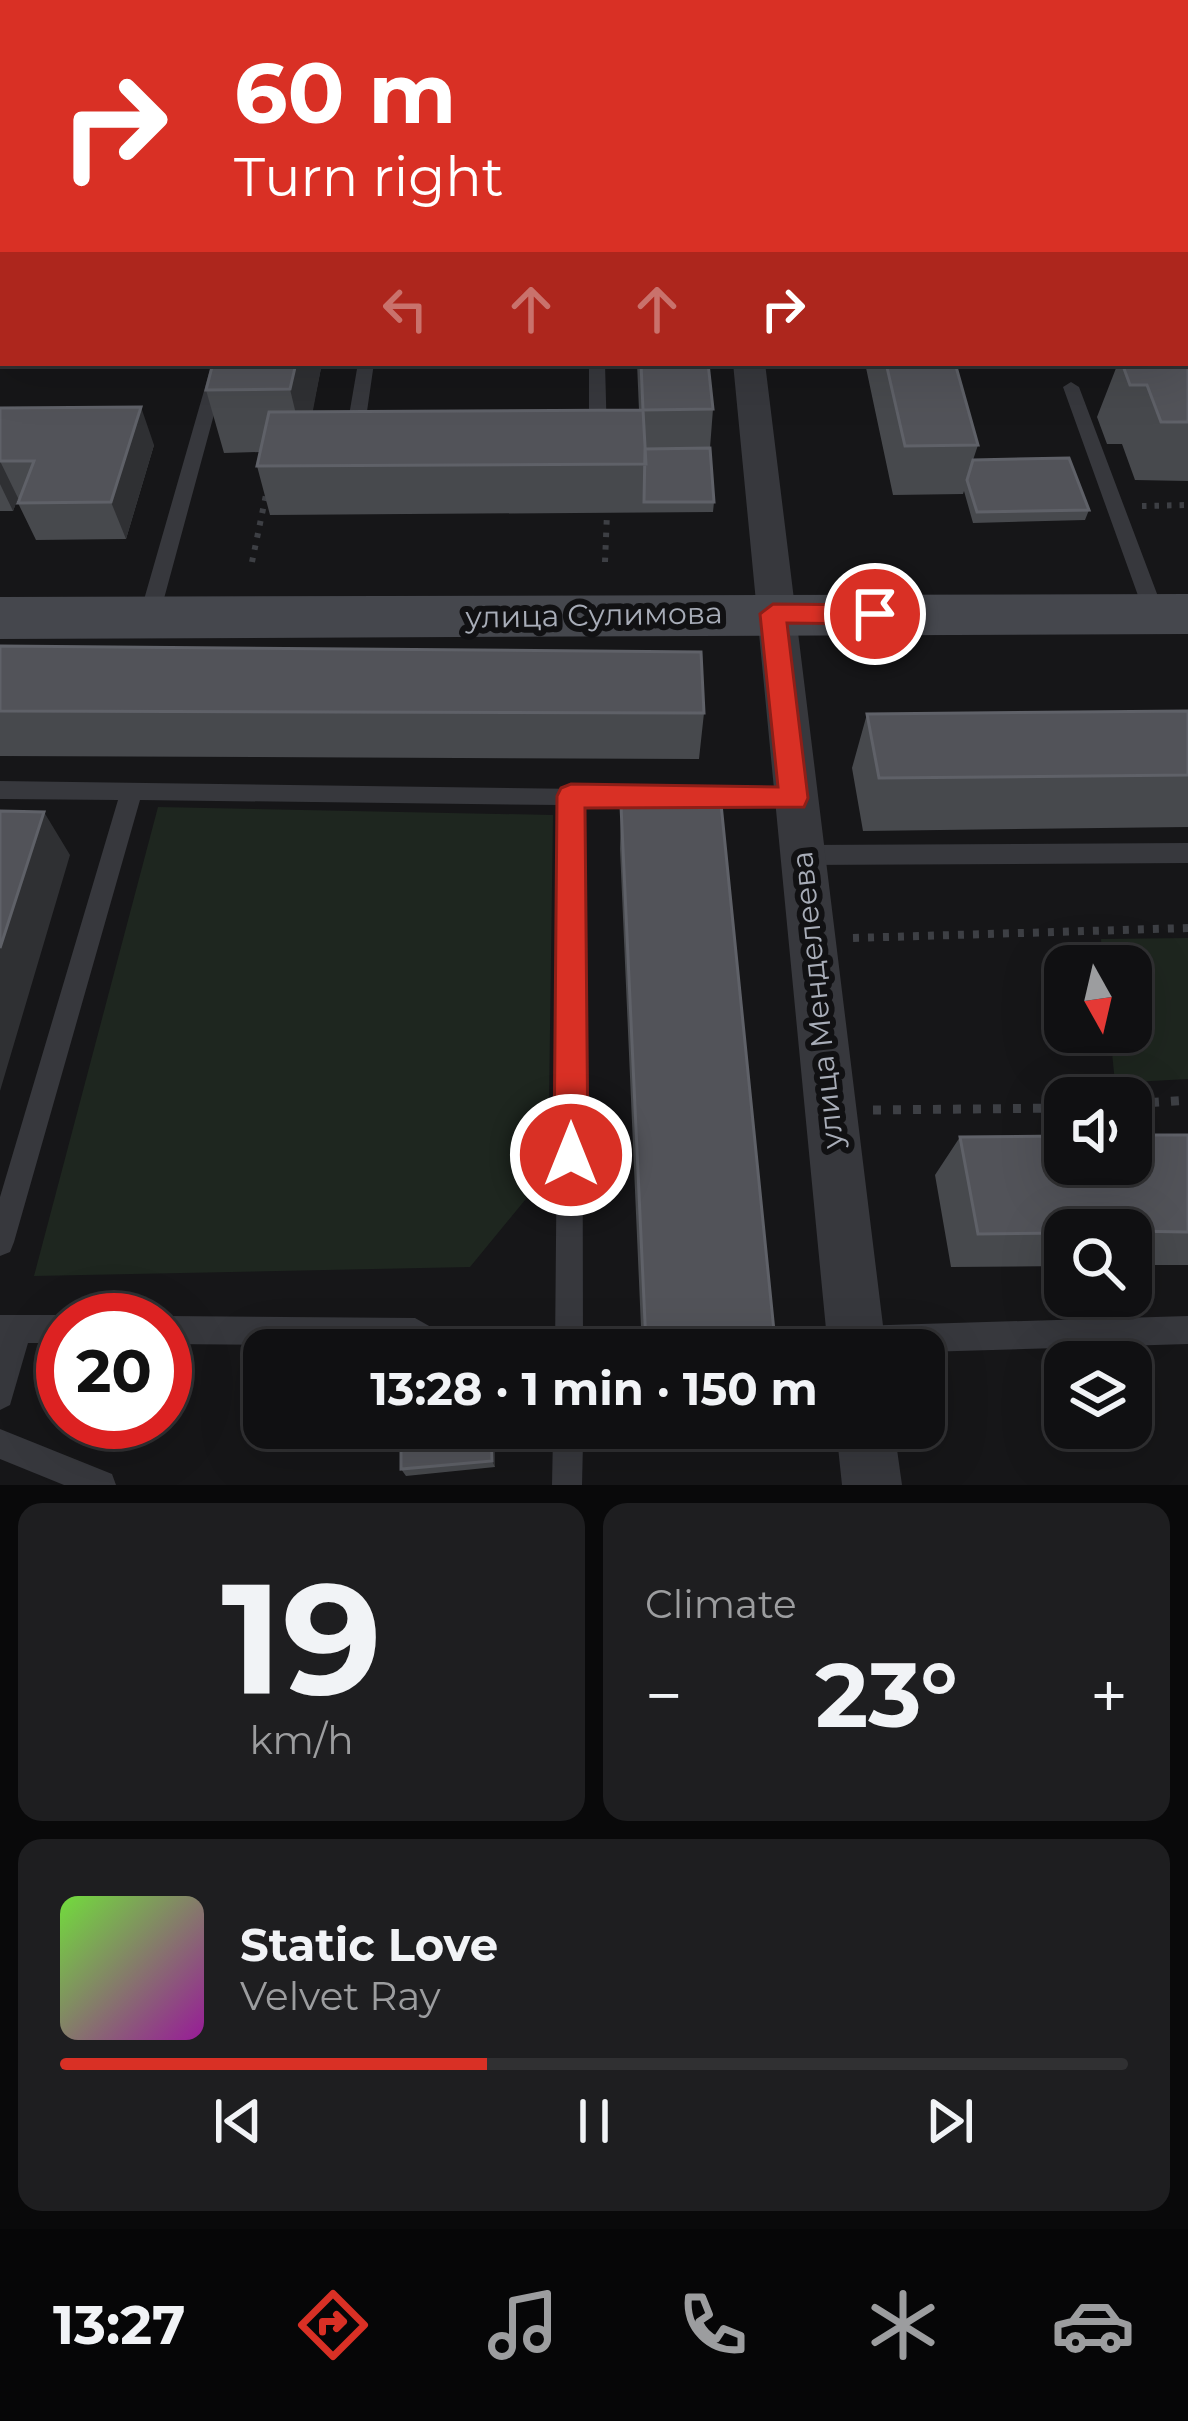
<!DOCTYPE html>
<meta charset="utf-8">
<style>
:root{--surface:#101012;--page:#1e1e20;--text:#f1f3f6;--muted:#9c9d9f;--line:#303032;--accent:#d93025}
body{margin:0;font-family:Montserrat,sans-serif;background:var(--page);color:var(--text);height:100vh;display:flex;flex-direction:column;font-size:45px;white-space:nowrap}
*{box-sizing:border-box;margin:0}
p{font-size:39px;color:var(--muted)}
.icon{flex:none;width:66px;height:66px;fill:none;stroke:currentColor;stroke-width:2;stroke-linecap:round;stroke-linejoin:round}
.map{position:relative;height:1485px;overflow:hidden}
.details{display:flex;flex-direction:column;gap:18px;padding:18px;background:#09090a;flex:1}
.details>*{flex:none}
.banner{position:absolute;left:0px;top:0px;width:1188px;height:366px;box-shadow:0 12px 48px #0002,0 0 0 3px var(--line);background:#d93025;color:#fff;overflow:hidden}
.needle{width:78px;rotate:172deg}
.tools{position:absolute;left:1044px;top:945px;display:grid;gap:24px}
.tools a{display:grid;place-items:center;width:108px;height:108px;border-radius:24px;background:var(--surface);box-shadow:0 12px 48px #0002,0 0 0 3px var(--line);font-size:60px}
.speed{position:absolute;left:36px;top:1293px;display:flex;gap:24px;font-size:60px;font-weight:700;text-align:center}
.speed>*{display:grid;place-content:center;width:156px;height:156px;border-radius:50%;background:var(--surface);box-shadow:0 12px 48px #0002,0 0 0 3px var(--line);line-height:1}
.speed .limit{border:18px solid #d22;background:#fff;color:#111}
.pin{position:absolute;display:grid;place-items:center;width:102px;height:102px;color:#fff;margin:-51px;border:6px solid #fff;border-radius:50%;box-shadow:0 3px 12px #0007}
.me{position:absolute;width:132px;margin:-66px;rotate:0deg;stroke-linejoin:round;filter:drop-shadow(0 0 9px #0008)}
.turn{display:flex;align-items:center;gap:42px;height:252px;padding:0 36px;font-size:54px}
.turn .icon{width:156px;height:156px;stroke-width:2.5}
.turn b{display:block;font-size:84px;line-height:102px}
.lanes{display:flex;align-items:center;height:114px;padding:0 36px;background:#0003;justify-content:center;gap:60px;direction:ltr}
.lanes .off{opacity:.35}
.big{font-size:90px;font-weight:700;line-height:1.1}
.details .widget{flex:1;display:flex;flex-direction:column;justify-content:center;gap:18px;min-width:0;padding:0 42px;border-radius:24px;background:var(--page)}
.details .dial{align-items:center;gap:0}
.dial b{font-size:156px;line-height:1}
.song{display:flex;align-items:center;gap:36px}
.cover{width:144px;height:144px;border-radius:18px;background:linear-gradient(135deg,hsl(100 70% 55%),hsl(300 70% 35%))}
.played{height:12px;border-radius:6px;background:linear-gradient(90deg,var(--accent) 40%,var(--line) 40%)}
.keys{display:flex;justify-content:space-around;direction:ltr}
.heat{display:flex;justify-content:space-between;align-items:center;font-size:66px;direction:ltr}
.details .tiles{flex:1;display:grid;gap:18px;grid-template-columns:1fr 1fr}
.widget:last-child{grid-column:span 2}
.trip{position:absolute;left:243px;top:1329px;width:702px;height:120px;border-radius:24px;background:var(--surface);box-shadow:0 12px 48px #0002,0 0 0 3px var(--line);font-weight:700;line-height:120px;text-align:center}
.tabs{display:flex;height:192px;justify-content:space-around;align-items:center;background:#060607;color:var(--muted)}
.tabs .icon{width:84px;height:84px}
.tabs .current{color:var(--accent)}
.tabs b{font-size:54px;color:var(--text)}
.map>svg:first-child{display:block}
.green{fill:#1e261f}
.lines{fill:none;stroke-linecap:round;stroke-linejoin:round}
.path-far3{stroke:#3d3f44;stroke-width:4.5;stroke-dasharray:4.5 6;stroke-linecap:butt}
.path-far2{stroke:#3d3f44;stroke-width:6;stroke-dasharray:4.5 8;stroke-linecap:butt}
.path-far1{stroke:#3d3f44;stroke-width:8;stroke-dasharray:6 9;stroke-linecap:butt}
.path{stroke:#3d3f44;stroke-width:9;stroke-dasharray:8 12;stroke-linecap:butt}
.lane{fill:#37383d;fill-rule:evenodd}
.street{fill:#37383d;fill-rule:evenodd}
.secondary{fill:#45474d;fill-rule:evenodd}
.wall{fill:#47494d}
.shaded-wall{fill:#2f3033}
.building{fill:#525359;stroke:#5f6168;stroke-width:3}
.route{fill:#d93025;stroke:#8d1f18;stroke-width:3}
.labels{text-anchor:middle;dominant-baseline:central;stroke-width:12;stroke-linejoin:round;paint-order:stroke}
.street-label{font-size:30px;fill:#a8adb8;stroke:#111113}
</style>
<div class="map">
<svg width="1188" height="1485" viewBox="0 0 1188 1485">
<rect width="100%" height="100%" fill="#161618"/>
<path class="green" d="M158,807L553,815L548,1172L470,1267L34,1276Z
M1188,938V1079L1115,1083L1110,1032H1131V966H1103L1101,939Z"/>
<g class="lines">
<path class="path-far3" d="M0,1L210,0"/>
<path class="path-far2" d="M1142,506L1188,505
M252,562L267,490
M605,562L607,513"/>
<path class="path-far1" d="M853,938L1188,928"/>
<path class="path" d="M1131,1104L1188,1100
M873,1110L1065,1108"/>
<path class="lane" d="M212,363H228L159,617L149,624L139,617Z
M358,363H374L363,439L354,445L345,439Z
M589,363H605L607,439L598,445L589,439Z
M1071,382L1079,387L1165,615L1162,620H1148L1145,615L1063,387Z
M0,781L802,792L805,798L802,804L794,807L582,805L583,1350H555L560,805L140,800L14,1242L10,1252L0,1256V1197L118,800L0,799Z
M1188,843V863L801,865L793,862L790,855L793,848L801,845Z
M0,1315H63L73,1320H63V1343H28L10,1405L0,1410Z
M165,1316L415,1318L454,1340L458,1350H418L412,1346L165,1344V1320H155Z
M1188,1316V1344L924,1352L846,1350L842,1340L846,1330L856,1326Z
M550,1428H710L705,1438L695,1443H583L582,1485H552L553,1435Z
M0,1429L112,1474L116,1485H64L0,1459Z"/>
<path class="street" d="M331,0H355L330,3Z
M699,0H723L724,3H700Z
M733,363H765L886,1350H828Z
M836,1428H894L902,1485H842Z"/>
<path class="secondary" d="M1188,594V634L0,639V597Z"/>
</g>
<path class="wall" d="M1185,178H1188V259H1185Z
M1188,301V481L1135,480L1122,444H1107L1097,417L1118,363H1185Z
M322,363L312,412L639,410L637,363H708L713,409L710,448L714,502L713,512L270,515L257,466L260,452L224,453L206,390Z
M865,363H955L978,445L973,460L1089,510L1085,520L973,523L964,491L963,494L893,495Z
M0,408L154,445L126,539L36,540L18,503L20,498H18L13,511H0Z
M0,646L704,713L699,759L0,756Z
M1188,711V827L863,831L852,768L867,714Z
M621,806L775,1341L771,1350H642L620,849Z
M1188,1135V1265H1131V1230H1065V1266L951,1267L935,1175L960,1137Z
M401,1428H494L495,1467L406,1476L401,1469Z"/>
<path class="shaded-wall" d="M296,363H322L305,452L290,389Z
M141,407L154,445L126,539L111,502Z
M0,461L18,498L13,511L0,484Z
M44,812L70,855L0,1091V948Z
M491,1428H494L495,1467L492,1461Z"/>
<path class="building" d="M302,0V3H181Z
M403,0H514V3H402Z
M564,0H667V3H564Z
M1185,178H1188V207L1185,201Z
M1185,301H1188V422H1161L1147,385H1130L1122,363H1185Z
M213,363H296L290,389L206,390Z
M641,363H708L713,409L643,410Z
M886,363H955L978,445L905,446Z
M141,407L111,502L18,503L34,461H0V408Z
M643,410L646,464L257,466L269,412Z
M710,448L714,502H644L645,449Z
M1069,458L1089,510L977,512L967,480L973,460Z
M0,646L701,652L704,713L0,711Z
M1188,711V775L879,778L867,714Z
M721,804L775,1341L646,1344L621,806Z
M0,811L44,812L0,948Z
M1131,1135H1188V1232L1065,1230V1233L978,1234L960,1137L1065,1136V1164H1131Z
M401,1428H491L492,1461L401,1469Z"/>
<path class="route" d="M773,604L875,605L888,614L875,624L787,623L808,798L804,807L585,808L588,1155L583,1167L571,1172L559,1167L554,1155L557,796L561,788L571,784L778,787L760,614Z"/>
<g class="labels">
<g class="street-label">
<text transform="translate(594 615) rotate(-1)">улица Сулимова</text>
<text transform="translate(817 1000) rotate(-96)">улица Менделеева</text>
</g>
</g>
</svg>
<div class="tools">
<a><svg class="needle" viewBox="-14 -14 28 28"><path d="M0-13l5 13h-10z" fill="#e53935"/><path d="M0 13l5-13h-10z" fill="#9c9d9f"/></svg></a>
<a><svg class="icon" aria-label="sound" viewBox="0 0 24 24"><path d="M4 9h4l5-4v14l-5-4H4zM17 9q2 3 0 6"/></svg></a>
<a><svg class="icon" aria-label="search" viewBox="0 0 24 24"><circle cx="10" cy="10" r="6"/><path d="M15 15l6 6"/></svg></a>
<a><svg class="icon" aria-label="layers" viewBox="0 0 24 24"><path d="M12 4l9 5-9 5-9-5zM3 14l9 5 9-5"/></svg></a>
</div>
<div class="speed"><div class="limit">20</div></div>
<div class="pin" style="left:875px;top:614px;background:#d93025"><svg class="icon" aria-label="arrive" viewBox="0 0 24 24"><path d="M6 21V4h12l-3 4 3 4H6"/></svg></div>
<svg class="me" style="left:571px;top:1155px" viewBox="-20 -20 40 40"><circle r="17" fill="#d93025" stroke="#fff" stroke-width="3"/><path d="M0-11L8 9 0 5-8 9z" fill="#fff"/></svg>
<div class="trip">13:28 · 1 min · 150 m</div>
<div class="banner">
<div class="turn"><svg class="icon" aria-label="right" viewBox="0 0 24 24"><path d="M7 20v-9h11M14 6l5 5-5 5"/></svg><div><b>60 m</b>Turn right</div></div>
<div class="lanes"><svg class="icon off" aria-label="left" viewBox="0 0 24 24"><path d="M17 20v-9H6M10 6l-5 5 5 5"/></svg><svg class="icon off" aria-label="ahead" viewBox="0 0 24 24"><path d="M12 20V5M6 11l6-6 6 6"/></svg><svg class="icon off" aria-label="ahead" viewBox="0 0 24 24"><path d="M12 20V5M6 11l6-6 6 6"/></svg><svg class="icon" aria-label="right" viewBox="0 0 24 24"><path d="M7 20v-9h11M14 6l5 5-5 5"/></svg></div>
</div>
</div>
<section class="details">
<div class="tiles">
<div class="widget dial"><b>19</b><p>km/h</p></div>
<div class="widget"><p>Climate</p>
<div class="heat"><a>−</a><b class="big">23°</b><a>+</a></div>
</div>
<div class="widget">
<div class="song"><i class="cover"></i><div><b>Static Love</b><p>Velvet Ray</p></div></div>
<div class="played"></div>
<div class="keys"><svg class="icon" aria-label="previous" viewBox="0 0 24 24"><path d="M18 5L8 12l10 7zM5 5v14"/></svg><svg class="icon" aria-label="pause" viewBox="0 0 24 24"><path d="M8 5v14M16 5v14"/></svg><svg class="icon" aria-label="next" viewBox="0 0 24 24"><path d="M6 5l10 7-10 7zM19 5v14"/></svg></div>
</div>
</div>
</section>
<nav class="tabs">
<b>13:27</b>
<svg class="icon current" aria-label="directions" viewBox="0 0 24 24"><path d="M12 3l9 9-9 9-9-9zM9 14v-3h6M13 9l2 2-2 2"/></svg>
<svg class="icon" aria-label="music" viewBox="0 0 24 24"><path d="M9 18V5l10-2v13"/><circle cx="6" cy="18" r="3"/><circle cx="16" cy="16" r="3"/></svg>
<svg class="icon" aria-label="phone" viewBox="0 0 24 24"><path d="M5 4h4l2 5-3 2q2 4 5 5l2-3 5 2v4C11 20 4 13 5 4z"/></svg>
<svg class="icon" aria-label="climate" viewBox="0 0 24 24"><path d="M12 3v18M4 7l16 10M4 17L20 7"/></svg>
<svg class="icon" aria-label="car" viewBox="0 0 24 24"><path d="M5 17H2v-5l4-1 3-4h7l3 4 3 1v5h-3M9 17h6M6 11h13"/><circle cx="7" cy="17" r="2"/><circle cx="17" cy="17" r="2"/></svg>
</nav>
